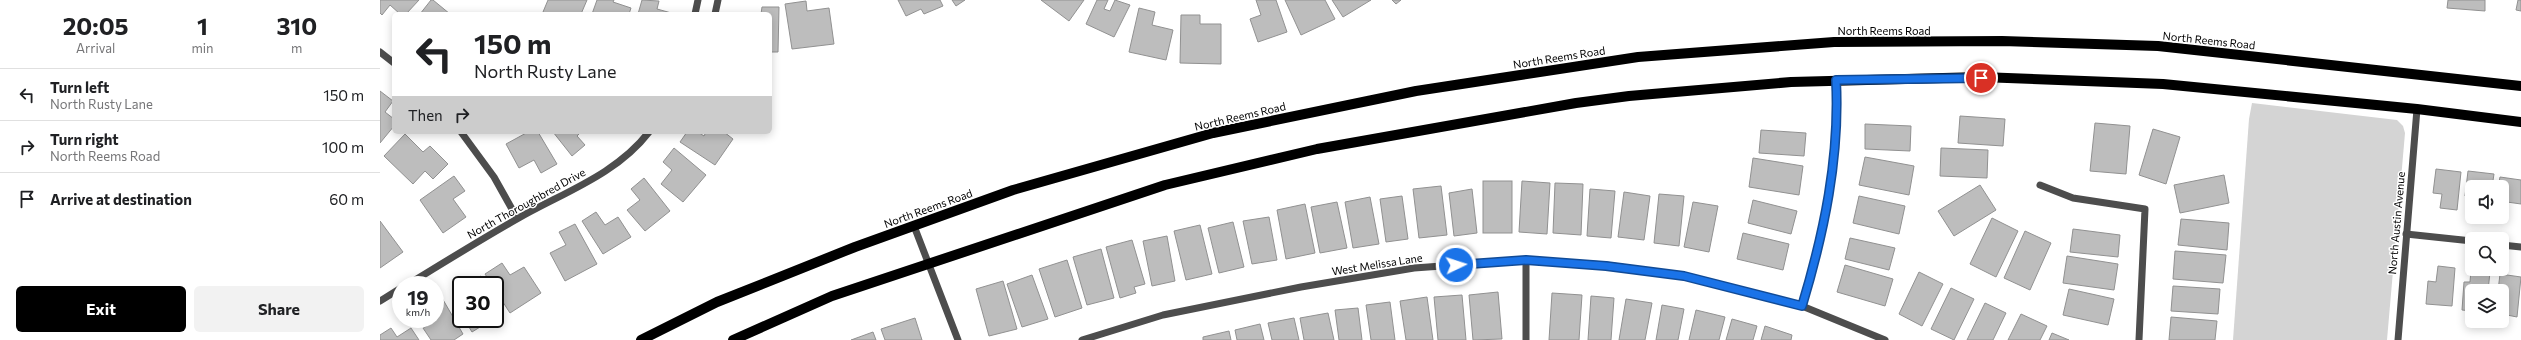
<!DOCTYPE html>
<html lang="en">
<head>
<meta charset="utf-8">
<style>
	:root { --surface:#fff; --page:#f2f2f2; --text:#202124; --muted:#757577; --line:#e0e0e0; --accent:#000 }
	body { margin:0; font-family:Commissioner,sans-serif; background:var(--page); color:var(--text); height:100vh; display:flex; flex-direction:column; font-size:15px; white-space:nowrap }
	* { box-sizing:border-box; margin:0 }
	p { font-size:13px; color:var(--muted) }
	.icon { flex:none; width:22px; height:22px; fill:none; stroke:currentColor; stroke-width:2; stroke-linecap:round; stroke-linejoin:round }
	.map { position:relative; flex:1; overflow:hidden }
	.panel { display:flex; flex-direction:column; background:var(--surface); width:380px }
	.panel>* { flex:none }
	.guide { position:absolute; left:12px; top:12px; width:380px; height:122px; border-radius:6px; box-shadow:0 2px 10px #0003; background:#fff; color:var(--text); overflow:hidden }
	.tools { position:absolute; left:2085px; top:180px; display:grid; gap:8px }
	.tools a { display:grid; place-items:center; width:44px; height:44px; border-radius:6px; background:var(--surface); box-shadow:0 2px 10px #0003; font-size:20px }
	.speed { position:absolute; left:12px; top:276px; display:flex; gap:8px; font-size:20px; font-weight:700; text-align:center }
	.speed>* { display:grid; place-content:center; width:52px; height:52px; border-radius:50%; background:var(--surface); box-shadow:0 2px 10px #0003; line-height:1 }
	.speed small { font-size:10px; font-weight:400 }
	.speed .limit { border:2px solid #111; border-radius:6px; background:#fff; color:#111 }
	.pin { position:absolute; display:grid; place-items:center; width:34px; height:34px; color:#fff; margin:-17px; border:2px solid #fff; border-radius:50%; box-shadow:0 1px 4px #0007 }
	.me { position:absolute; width:44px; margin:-22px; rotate:86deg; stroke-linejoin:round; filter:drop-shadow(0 0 3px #0008) }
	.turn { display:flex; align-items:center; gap:14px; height:84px; padding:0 16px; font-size:18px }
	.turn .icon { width:52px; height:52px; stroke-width:2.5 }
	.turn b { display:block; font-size:28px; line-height:34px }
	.then { display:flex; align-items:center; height:38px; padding:0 16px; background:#0003; gap:8px; font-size:15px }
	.eta { display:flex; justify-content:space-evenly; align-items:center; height:68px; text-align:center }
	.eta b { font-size:24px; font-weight:700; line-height:28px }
	.action { display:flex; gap:8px; margin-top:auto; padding:8px 16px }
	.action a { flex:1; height:46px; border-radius:6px; background:var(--accent); color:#fff; font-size:16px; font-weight:700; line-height:46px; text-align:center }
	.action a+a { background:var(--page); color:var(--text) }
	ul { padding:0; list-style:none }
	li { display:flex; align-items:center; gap:12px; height:52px; padding:0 16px; border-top:1px solid var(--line) }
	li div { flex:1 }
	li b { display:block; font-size:15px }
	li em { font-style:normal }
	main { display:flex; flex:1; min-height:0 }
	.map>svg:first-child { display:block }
</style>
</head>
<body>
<main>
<section class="panel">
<div class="eta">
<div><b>20:05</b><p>Arrival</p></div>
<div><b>1</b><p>min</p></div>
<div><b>310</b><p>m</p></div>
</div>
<ul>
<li><svg class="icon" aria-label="left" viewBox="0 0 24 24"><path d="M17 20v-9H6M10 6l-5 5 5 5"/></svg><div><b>Turn left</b><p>North Rusty Lane</p></div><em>150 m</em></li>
<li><svg class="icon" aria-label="right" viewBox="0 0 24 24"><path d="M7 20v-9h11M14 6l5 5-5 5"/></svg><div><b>Turn right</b><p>North Reems Road</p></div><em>100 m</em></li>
<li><svg class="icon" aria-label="arrive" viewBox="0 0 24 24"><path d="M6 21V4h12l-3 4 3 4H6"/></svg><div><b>Arrive at destination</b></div><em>60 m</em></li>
</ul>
<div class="action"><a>Exit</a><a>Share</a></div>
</section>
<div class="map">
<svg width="2141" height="340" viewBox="0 0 2141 340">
	<rect width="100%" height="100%" fill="#fff"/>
	<path fill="#d4d4d4" d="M1872 103 2017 120 2023 126 2025 133 2007 340H1853L1869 119Z"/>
	<g fill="#bdbdbd" stroke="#919191">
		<path d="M0 0H39L26 14H20L10 5 2 15 0 13Z"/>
		<path d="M51 0H53L70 14H40Z"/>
		<path d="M168 0H207L201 14H167L163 12Z"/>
		<path d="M217 0H234L233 2 251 8 249 14H212Z"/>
		<path d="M262 0 279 1 277 9 295 14H258Z"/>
		<path d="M518 0H560L563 6 544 14 541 9 526 16Z"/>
		<path d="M572 0H585L576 6Z"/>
		<path d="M661 0H704L689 21Z"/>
		<path d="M717 0H728L724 9 730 11 735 0 750 5 734 37 706 24Z"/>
		<path d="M876 0H896L907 32 878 42 870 19 881 15Z"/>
		<path d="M905 0H945L955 19 921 35Z"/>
		<path d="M952 0H991L963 17Z"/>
		<path d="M1012 0H1021L1016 4Z"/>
		<path d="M2068 0H2105V11L2067 8Z"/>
		<path d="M2138 0H2141V11L2136 10Z"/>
		<path d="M426 1 427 11 449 8 454 44 412 49 405 4Z"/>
		<path d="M382 7H399L398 52H390V14H381Z"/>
		<path d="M759 8 775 12 772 25 793 30 786 60 749 52Z"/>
		<path d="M801 15H820V24H841V64L800 63Z"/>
		<path d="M0 91 13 101 5 112 14 119V126L0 143Z"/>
		<path d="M1580 116 1625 119 1623 146 1578 143Z"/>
		<path d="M1715 123 1750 126 1746 174 1710 171Z"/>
		<path d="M1485 124 1531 126 1530 151 1485 149Z"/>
		<path d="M1773 129 1800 137 1786 184 1759 175Z"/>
		<path d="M1381 130 1426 133 1424 156 1379 153Z"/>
		<path d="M148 132H158L177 164 161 173 154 160 139 168 126 144Z"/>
		<path d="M173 132H201L197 136 205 145 192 156Z"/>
		<path d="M307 132H318L324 136 326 132H344L353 139 335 165 300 142Z"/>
		<path d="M25 134 43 152 50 146 68 164 53 179 45 171 33 184 4 156Z"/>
		<path d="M294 148 326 175 303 202 281 184 292 170 283 162Z"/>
		<path d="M1561 148 1608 150 1607 178 1560 176Z"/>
		<path d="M1485 157 1534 166 1529 195 1479 185Z"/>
		<path d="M1373 158 1423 166 1419 195 1369 187Z"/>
		<path d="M2056 169 2081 172 2077 210 2060 208 2062 194 2053 193Z"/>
		<path d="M2088 171 2114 174 2112 187H2092V197L2085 196Z"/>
		<path d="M1844 175 1849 203 1800 213 1794 185Z"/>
		<path d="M74 176 85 191 73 199 86 217 63 233 40 200Z"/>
		<path d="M2120 177 2141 180V204L2127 202 2126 213H2122V187H2118Z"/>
		<path d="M264 178 290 211 265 231 247 210 260 200 251 189Z"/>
		<rect x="1103" y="181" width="29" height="52"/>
		<path d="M1142 181 1170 183 1167 234 1139 232Z"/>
		<path d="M1175 183 1203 184 1201 235 1173 233Z"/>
		<path d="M1600 185 1616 210 1574 236 1558 211Z"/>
		<path d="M1061 186 1067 235 1039 238 1033 189Z"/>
		<path d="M1092 189 1097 233 1074 236 1069 193Z"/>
		<path d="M1210 189 1235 191 1231 238 1207 236Z"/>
		<path d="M1244 192 1270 196 1264 240 1238 237Z"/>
		<path d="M1279 194 1304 196 1299 246 1274 243Z"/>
		<path d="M1022 196 1028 239 1006 242 1000 199Z"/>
		<path d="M1479 196 1525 206 1519 234 1473 223Z"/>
		<path d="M990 197 999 244 973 248 965 202Z"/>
		<path d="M1373 200 1417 211 1411 234 1368 223Z"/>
		<path d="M957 202 967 248 940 253 931 207Z"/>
		<path d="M1313 202 1338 206 1329 252 1304 247Z"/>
		<path d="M925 204 935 253 906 259 897 210Z"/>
		<path d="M216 212 225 225 238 217 251 237 223 254 202 221Z"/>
		<path d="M889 217 897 260 872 264 863 221Z"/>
		<path d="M1612 218 1638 231 1616 277 1590 264Z"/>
		<path d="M1801 219 1849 223 1847 250 1798 245Z"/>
		<path d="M0 221 23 252 0 268Z"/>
		<path d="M853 222 864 267 839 273 828 228Z"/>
		<path d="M195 224 217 264 185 281 170 253 186 245 179 232Z"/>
		<path d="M820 225 832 274 806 280 794 231Z"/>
		<path d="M1693 229 1740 235 1738 257 1690 252Z"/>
		<path d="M1645 231 1671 243 1650 290 1624 278Z"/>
		<path d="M1363 233 1409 244 1403 270 1357 259Z"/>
		<path d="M787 236 795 281 772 286 763 241Z"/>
		<path d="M1470 238 1515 248 1509 270 1465 259Z"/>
		<path d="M752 240 765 284 754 287 756 293 740 298 726 247Z"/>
		<path d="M721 249 734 298 707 305 693 257Z"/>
		<path d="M1795 251 1846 255 1843 283 1793 279Z"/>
		<path d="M1687 256 1738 264 1734 290 1683 283Z"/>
		<path d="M687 260 702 308 675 317 659 269Z"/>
		<path d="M122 263 130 275 144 267 161 293 130 313 115 290V285H112L105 274Z"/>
		<path d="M1465 265 1513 279 1505 306 1457 292Z"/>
		<path d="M2058 266 2075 268 2072 306 2046 304 2048 281 2056 282Z"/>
		<path d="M2091 270 2110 272 2108 291H2092V311L2082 310 2084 282H2090Z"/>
		<path d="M1539 272 1563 284 1542 326 1519 314Z"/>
		<path d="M2120 274 2141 277 2137 317 2122 314V291H2118Z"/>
		<path d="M652 275 668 319 642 327 627 284Z"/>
		<path d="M101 276 106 285H86Z"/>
		<path d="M623 281 637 329 609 336 596 289Z"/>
		<path d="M1793 286 1840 289 1838 314 1791 311Z"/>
		<path d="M1571 288 1594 299 1574 340 1551 329Z"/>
		<path d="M1689 289 1734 299 1728 325 1683 315Z"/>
		<path d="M1118 292 1122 339 1093 340 1089 295Z"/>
		<path d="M1172 293 1202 295 1199 340H1169Z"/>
		<path d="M1082 295 1086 340H1058L1054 297Z"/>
		<path d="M1211 296 1234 298 1231 340H1208Z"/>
		<path d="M1047 297 1053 340H1026L1020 301Z"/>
		<path d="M62 298 83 334 74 340H51L43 328 54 322 55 302Z"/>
		<path d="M115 299 123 313 115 318Z"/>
		<path d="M1246 299 1272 303 1265 340H1239Z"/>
		<path d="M1010 302 1015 340H991L986 305Z"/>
		<path d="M1605 303 1626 313 1613 340H1587Z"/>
		<path d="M81 304V314L77 307Z"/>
		<path d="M1282 305 1304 309 1298 340H1276Z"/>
		<path d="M978 308 982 340H959L955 310Z"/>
		<path d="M1316 310 1345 317 1339 340H1309Z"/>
		<path d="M948 313 954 340H924L920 318Z"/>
		<path d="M1641 314 1667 326 1660 340H1628Z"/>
		<path d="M1791 317 1837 321 1835 340H1789Z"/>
		<path d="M535 318 542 340H505L501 329Z"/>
		<path d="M914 318 919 340H892L888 323Z"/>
		<path d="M84 319H113L92 332Z"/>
		<path d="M1352 319 1377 326 1373 340H1346Z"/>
		<path d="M880 324 884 340H857L855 330Z"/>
		<path d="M1385 326 1412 335 1411 340H1381Z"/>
		<path d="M11 328 17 337 31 328 39 340H0V335Z"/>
		<path d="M849 331 851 340H823V337Z"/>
		<path d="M493 332 496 340H471Z"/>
		<path d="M1672 333 1689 340H1669Z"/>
	</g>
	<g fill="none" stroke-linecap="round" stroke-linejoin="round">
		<g stroke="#4d4d4d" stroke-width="7">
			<path d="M315 14 318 0"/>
			<path d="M335 14 338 0"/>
			<path d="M0 52 14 63"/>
			<path d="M81 132 114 177 137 218"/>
			<path d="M1660 185 1693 198 1765 209 1759 340"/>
			<path d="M534 226 578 340"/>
			<path d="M2026 234 2092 241"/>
			<path d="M2122 245 2141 247"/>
			<path d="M27 285C63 263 100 240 137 219 182 193 236 175 269 132"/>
			<path d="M0 301 21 288"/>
			<path d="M1422 306C1444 233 1460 157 1456 80"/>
			<path d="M702 340 783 315 921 287 1034 268 1146 260 1226 265 1304 276 1422 306 1505 340"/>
			<path d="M1146 340V260"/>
			<path d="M2018 340 2037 109"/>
		</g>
		<g stroke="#000" stroke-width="10">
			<path d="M261 340 337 302 475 247 633 190 833 133 1036 91 1258 57 1454 42 1622 41 1778 46 2141 86"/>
			<path d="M353 340 452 296 785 185 937 149 1196 103 1249 96 1411 82 1601 77 1783 84 2037 109 2141 122"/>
		</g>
	</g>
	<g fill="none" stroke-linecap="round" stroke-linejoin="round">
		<defs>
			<path id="route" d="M1076 265 1146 260 1226 266 1304 276 1422 306C1444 233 1460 157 1456 80L1601 78"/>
		</defs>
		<use href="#route" stroke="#114b97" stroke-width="10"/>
		<use href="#route" stroke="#1a73e8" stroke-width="7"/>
	</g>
	<g text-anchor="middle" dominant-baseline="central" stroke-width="3" stroke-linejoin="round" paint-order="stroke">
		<g font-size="11" fill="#000" stroke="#fff">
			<text x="1504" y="30">North Reems Road</text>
			<text transform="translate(1829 40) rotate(6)">North Reems Road</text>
			<text transform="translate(1179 57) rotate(-9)">North Reems Road</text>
			<text transform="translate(860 116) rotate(-13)">North Reems Road</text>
			<text transform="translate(146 203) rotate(-29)">North Thoroughbred Drive</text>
			<text transform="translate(548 208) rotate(-20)">North Reems Road</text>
			<text transform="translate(2016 223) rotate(-85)">North Austin Avenue</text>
			<text transform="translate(997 264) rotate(-9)">West Melissa Lane</text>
		</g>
	</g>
</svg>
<div class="tools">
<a><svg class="icon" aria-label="sound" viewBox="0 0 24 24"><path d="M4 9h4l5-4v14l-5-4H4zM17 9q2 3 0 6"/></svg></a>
<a><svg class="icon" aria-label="search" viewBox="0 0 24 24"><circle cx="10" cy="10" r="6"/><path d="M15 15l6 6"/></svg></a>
<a><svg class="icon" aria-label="layers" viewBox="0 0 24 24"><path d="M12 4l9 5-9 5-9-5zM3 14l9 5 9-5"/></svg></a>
</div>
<div class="speed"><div>19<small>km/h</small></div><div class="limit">30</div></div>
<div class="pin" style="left:1601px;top:78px;background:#d93025"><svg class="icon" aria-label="arrive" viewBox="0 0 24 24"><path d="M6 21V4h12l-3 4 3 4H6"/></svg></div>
<svg class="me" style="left:1076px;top:265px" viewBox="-20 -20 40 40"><circle r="17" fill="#1a73e8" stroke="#fff" stroke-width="3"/><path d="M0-11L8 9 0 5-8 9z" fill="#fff"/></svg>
<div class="guide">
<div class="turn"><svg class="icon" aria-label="left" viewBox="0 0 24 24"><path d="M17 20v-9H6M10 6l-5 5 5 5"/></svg><div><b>150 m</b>North Rusty Lane</div></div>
<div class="then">Then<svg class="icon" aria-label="right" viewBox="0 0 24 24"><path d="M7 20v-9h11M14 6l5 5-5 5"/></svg></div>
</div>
</div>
</main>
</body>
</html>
